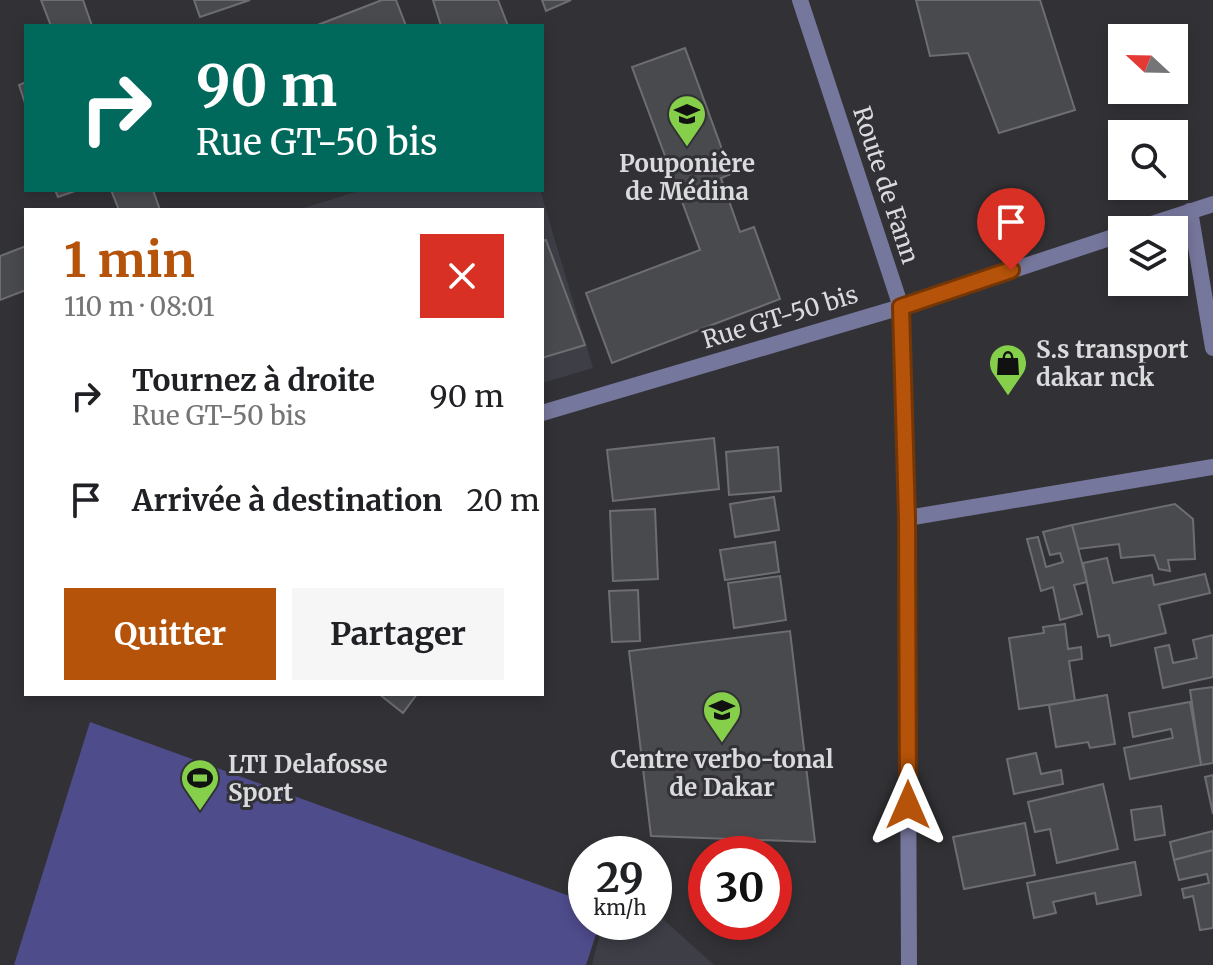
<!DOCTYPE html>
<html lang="fr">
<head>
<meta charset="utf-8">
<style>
	:root { --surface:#fff; --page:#f6f6f6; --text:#202124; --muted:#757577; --accent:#b45309 }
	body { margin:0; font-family:Merriweather,serif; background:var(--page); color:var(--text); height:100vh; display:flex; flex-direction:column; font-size:30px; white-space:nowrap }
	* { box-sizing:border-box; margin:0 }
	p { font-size:26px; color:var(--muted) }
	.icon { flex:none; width:44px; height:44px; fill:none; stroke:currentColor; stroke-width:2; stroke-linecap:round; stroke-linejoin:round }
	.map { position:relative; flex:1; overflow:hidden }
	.panel { position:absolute; left:24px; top:208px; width:520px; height:488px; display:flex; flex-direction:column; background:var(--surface); border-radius:0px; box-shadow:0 4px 12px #0003 }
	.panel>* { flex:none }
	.top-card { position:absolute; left:24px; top:24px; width:520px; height:168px; border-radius:0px; box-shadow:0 4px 12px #0003; background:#00695c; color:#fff; overflow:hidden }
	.needle { width:52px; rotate:292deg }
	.fabs { position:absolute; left:1108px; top:24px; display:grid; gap:16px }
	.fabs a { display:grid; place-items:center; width:80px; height:80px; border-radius:0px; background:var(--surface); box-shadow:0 4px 12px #0003; font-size:40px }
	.speed { position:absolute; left:568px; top:836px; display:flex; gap:16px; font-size:40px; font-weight:700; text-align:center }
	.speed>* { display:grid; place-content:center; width:104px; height:104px; border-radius:50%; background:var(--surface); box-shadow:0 4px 12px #0003; line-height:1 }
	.speed small { font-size:20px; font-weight:400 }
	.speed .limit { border:12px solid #d22; background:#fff; color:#111 }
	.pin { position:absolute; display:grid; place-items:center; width:68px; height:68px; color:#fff; margin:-82px -34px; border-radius:50% 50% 50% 0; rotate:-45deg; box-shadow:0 0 8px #0007 }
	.pin .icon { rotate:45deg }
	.me { position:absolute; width:88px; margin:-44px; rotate:0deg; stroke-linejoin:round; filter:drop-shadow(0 0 6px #0008) }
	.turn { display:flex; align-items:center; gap:28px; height:168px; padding:0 40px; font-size:36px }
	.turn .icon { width:104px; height:104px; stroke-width:2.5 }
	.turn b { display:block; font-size:56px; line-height:68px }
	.round { display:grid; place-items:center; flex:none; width:84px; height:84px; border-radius:0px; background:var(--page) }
	.overview { display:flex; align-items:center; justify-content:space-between; height:136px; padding:0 40px }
	h1 { font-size:48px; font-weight:700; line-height:60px; color:var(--accent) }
	.button { display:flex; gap:16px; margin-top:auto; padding:16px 40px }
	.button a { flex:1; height:92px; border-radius:0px; background:var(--accent); color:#fff; font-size:32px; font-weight:700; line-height:92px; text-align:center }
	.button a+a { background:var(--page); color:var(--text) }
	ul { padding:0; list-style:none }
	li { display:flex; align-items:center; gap:24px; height:104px; padding:0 40px }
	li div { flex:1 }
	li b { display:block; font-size:30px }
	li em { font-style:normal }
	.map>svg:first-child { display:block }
</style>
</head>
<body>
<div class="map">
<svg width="1213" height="965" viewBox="0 0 1213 965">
	<rect width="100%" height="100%" fill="#323236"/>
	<g fill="#3d3e46">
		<path d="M362 190H540L593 368 542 383V210H297Z"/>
		<path d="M654 911 714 965H592L603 922H654Z"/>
	</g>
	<path fill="#4f4c8c" d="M90 722 586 902V922H600L586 965H14Z"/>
	<g fill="#494a4e" stroke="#6d6e72" stroke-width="2">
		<path d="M41 0H83L92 26H51Z"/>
		<path d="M194 0H250L200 17Z"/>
		<path d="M382 0H396L406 26H315Z"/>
		<path d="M433 0H498L508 26H441Z"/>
		<path d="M542 0H571L546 11Z"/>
		<path d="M916 0H1040L1075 110 999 133 968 53 930 56Z"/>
		<path d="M685 48 731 174 721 178 740 232 754 227 780 299 612 363 586 293 700 250 632 67Z"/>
		<path d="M26 82V106L19 85Z"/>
		<path d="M55 190H78L58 197Z"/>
		<path d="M111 190H153L160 210H119Z"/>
		<path d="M546 240 585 345 542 358V241Z"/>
		<path d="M26 246V290L0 300V256Z"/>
		<path d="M714 438 719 489 613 501 607 450Z"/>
		<path d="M778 447 781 491 729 495 726 452Z"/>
		<path d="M774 497 779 530 735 537 730 504Z"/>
		<path d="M1175 504 1193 519 1195 559 1168 560 1170 571 1159 569 1154 555 1121 558 1119 544 1078 549 1072 525Z"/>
		<path d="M655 509 658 579 613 581 610 511Z"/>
		<path d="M1072 525 1087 582 1074 585 1082 614 1060 620 1053 587 1041 591 1027 539 1038 537 1046 567 1063 562 1060 553 1050 555 1043 532Z"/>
		<path d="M775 542 779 572 725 580 720 550Z"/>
		<path d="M1107 558 1113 583 1152 575 1154 585 1205 574 1210 593 1159 605 1166 633 1111 646 1109 635 1098 637 1083 563Z"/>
		<path d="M780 576 786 620 734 628 728 583Z"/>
		<path d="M638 590 640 641 612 642 609 591Z"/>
		<path d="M1065 624 1068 649 1081 647 1082 659 1069 661 1075 701 1019 709 1009 638 1044 633 1043 627Z"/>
		<path d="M790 631 815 842 651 836 629 651Z"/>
		<path d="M1213 635V677L1163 688 1155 648 1169 645 1173 663 1197 658 1193 640Z"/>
		<path d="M1213 687V763L1201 765 1190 690Z"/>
		<path d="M379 694H417L403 713Z"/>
		<path d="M1107 695 1115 744 1090 748 1088 742 1056 747 1049 705Z"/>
		<path d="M1190 702 1201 765 1130 779 1124 748 1173 738 1171 729 1133 737 1129 713Z"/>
		<path d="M1036 753 1041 774 1061 770 1063 784 1014 794 1007 759Z"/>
		<path d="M1213 775V814L1205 777Z"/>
		<path d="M1103 784 1118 849 1057 863 1050 829 1035 832 1028 802Z"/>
		<path d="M1161 806 1165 835 1135 840 1131 810Z"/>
		<path d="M1025 823 1035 875 964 889 953 837Z"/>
		<path d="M1213 831V850L1174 860 1170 842Z"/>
		<path d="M1213 850V928L1200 930 1193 896 1184 898 1182 889 1209 883 1207 874 1179 880 1174 860Z"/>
		<path d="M1135 862 1141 895 1097 904 1095 893 1053 902 1056 913 1034 918 1027 883Z"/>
	</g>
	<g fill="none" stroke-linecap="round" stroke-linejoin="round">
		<path stroke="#76779c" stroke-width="16" d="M542 413 901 307"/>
		<g stroke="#76779c" stroke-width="16">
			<path d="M800 0 901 307 907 518 909 965"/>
			<path d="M1190 211 1213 348"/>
			<path d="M1133 230 1213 204"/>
			<path d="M901 307 1122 234"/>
			<path d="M907 518 1213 467"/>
		</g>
	</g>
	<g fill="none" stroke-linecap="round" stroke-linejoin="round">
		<defs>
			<path id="route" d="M908 805 907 518 901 307 1011 270"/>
		</defs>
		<use href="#route" stroke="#753606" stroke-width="20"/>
		<use href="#route" stroke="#b45309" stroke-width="14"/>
	</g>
	<defs>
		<symbol id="school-pin" viewBox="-11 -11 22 30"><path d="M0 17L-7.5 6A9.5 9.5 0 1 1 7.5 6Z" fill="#86cf4b" stroke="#323236"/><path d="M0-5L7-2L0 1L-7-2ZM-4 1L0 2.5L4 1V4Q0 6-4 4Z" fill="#111"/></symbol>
		<symbol id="shop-pin" viewBox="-11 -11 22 30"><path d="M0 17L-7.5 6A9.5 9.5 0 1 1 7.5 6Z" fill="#86cf4b" stroke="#323236"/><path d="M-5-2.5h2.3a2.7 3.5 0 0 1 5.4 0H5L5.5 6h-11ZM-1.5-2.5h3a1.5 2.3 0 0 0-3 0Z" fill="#111"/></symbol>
		<symbol id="stadium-pin" viewBox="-11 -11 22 30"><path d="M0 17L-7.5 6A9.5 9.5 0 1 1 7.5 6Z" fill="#86cf4b" stroke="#323236"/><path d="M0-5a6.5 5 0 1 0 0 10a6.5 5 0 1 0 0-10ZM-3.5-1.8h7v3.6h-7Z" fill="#111"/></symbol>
	</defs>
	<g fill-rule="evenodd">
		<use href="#school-pin" x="665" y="92" width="44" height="60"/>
		<use href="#shop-pin" x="986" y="341" width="44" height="60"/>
		<use href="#school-pin" x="700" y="688" width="44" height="60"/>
		<use href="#stadium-pin" x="178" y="756" width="44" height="60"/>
	</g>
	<g text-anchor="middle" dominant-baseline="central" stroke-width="6" stroke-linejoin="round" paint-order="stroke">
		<g font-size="24" font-weight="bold" fill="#dadbdd" stroke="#323236">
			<text x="687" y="163">Pouponière<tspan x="687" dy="28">de Médina</tspan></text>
			<text x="1036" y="349" text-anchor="start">S.s transport<tspan x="1036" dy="28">dakar nck</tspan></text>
			<text x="722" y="759">Centre verbo-tonal<tspan x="722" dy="28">de Dakar</tspan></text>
			<text x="228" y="764" text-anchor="start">LTI Delafosse<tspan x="228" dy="28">Sport</tspan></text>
		</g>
		<g font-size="24" fill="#dadbdd" stroke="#323236">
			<text transform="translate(886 185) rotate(72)">Route de Fann</text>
			<text transform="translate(780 317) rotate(-17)">Rue GT-50 bis</text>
		</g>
	</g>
</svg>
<div class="fabs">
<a><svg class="needle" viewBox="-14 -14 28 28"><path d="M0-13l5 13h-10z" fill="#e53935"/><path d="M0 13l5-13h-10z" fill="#757577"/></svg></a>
<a><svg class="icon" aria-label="search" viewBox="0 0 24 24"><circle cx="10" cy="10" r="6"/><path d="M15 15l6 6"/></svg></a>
<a><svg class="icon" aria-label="layers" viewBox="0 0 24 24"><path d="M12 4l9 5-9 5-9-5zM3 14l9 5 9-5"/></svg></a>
</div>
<div class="speed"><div>29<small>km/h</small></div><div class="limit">30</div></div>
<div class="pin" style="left:1011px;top:270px;background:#d93025"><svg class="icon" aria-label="arrive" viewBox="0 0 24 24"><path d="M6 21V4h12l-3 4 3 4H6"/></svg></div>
<svg class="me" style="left:908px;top:805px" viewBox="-20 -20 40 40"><path d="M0-17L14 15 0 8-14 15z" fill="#b45309" stroke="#fff" stroke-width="4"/></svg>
<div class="top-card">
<div class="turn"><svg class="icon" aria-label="right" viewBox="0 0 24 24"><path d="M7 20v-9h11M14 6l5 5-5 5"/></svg><div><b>90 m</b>Rue GT-50 bis</div></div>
</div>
<section class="panel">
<div class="overview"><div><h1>1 min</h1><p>110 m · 08:01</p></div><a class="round" style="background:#d93025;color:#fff"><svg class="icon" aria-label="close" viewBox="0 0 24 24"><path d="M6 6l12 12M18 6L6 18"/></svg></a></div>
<ul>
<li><svg class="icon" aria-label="right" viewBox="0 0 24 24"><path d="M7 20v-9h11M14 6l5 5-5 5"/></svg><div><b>Tournez à droite</b><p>Rue GT-50 bis</p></div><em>90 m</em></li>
<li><svg class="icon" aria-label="arrive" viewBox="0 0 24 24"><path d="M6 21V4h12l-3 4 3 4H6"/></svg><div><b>Arrivée à destination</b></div><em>20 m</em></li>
</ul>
<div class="button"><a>Quitter</a><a>Partager</a></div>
</section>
</div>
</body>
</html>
